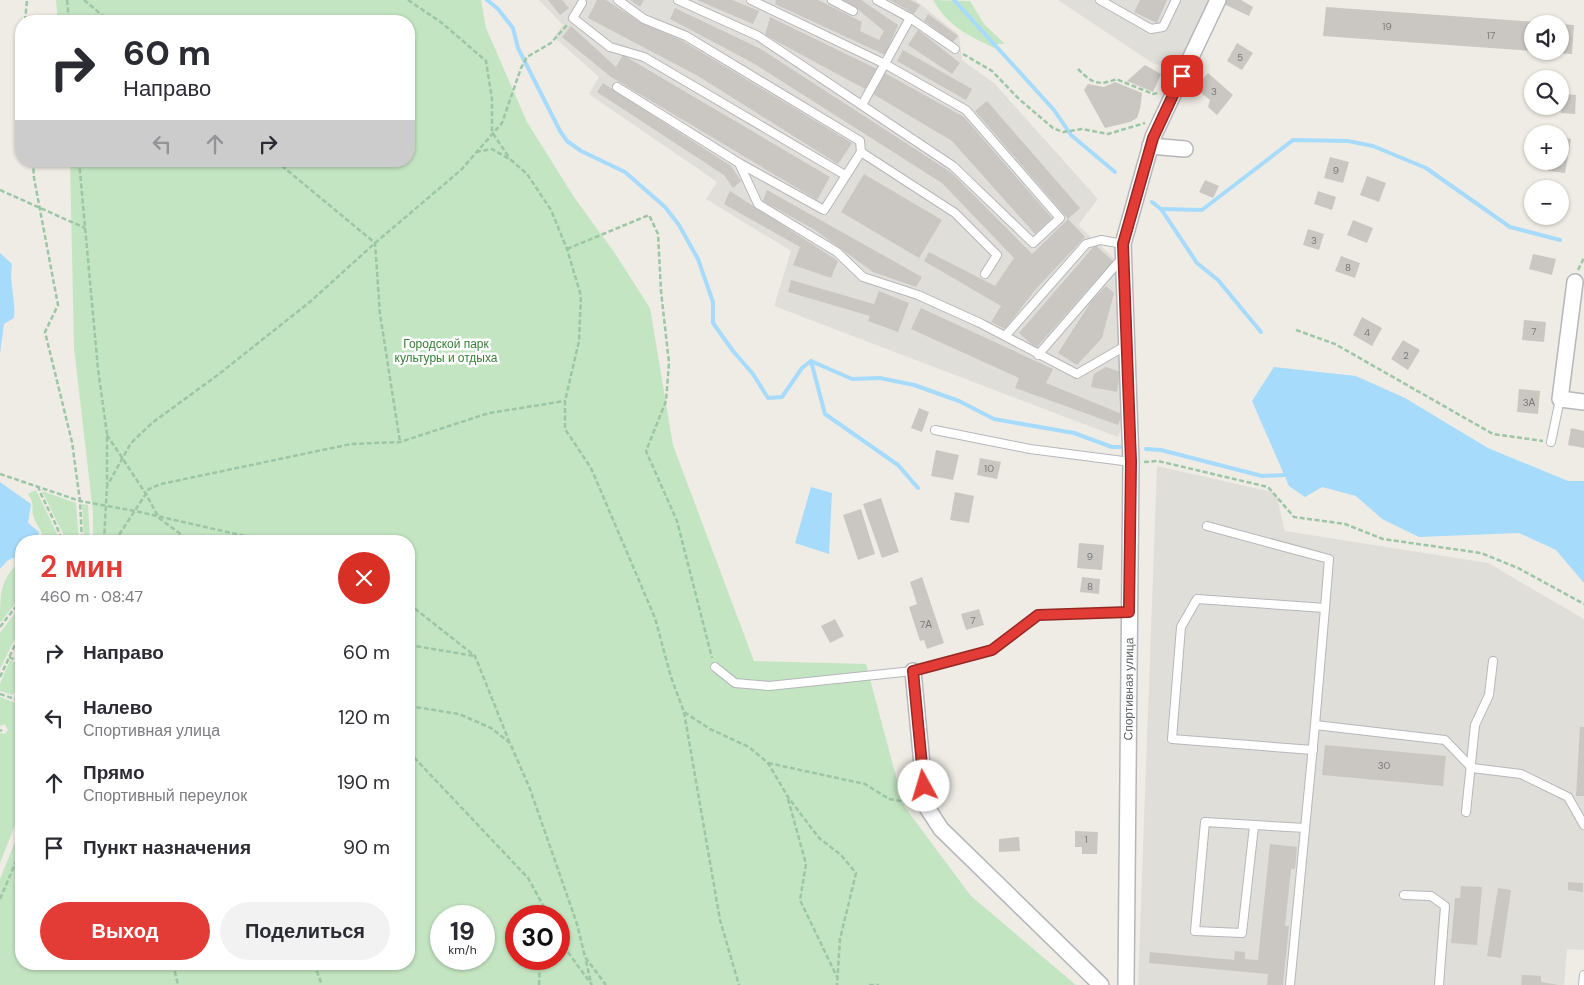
<!DOCTYPE html>
<html lang="ru">
<head>
<meta charset="utf-8">
<style>
	:root { --surface:#fff; --page:#f2f2f3; --text:#2b2b33; --muted:#7c7c81; --accent:#e33c36 }
	body { margin:0; font-family:"DM Sans",sans-serif; background:var(--page); color:var(--text); height:100vh; display:flex; flex-direction:column; font-size:19px; white-space:nowrap }
	* { box-sizing:border-box; margin:0 }
	p { font-size:16px; color:var(--muted) }
	.icon { flex:none; width:28px; height:28px; fill:none; stroke:currentColor; stroke-width:2; stroke-linecap:round; stroke-linejoin:round }
	.map { position:relative; flex:1; overflow:hidden }
	.sheet { position:absolute; left:15px; top:535px; width:400px; height:435px; display:flex; flex-direction:column; background:var(--surface); border-radius:20px; box-shadow:0 1px 4px #0004 }
	.sheet>* { flex:none }
	.hud { position:absolute; left:15px; top:15px; width:400px; height:152px; border-radius:20px; box-shadow:0 1px 4px #0004; background:#fff; color:var(--text); overflow:hidden }
	.fabs { position:absolute; left:1524px; top:15px; display:grid; gap:10px }
	.fabs a { display:grid; place-items:center; width:45px; height:45px; border-radius:50%; background:var(--surface); box-shadow:0 1px 4px #0004; font-size:25px }
	.speed { position:absolute; left:430px; top:905px; display:flex; gap:10px; font-size:25px; font-weight:700; text-align:center }
	.speed>* { display:grid; place-content:center; width:65px; height:65px; border-radius:50%; background:var(--surface); box-shadow:0 1px 4px #0004; line-height:1 }
	.speed small { font-size:12px; font-weight:400 }
	.speed .limit { border:8px solid #d22; background:#fff; color:#111 }
	.pin { position:absolute; display:grid; place-items:center; width:42px; height:42px; color:#fff; margin:-21px; border-radius:10px; box-shadow:0 2px 8px #0006 }
	.me { position:absolute; width:55px; margin:-28px; rotate:354deg; stroke-linejoin:round; filter:drop-shadow(0 0 4px #0008) }
	.turn { display:flex; align-items:center; gap:18px; height:105px; padding:0 25px; font-size:22px }
	.turn .icon { width:65px; height:65px; stroke-width:2.5 }
	.turn b { display:block; font-size:35px; line-height:42px }
	.lanes { display:flex; align-items:center; height:48px; padding:0 25px; background:#0003; justify-content:center; gap:25px; direction:ltr }
	.lanes .off { opacity:.35 }
	.round { display:grid; place-items:center; flex:none; width:52px; height:52px; border-radius:26px; background:var(--page) }
	.overview { display:flex; align-items:center; justify-content:space-between; height:85px; padding:0 25px }
	h1 { font-size:30px; font-weight:600; line-height:38px; color:var(--accent) }
	.action { display:flex; gap:10px; margin-top:auto; padding:10px 25px }
	.action a { flex:1; height:58px; border-radius:30px; background:var(--accent); color:#fff; font-size:20px; font-weight:600; line-height:58px; text-align:center }
	.action a+a { background:var(--page); color:var(--text) }
	ul { padding:0; list-style:none }
	li { display:flex; align-items:center; gap:15px; height:65px; padding:0 25px }
	li div { flex:1 }
	li b { display:block; font-size:19px }
	li em { font-style:normal }
	.map>svg:first-child { display:block }
</style>
</head>
<body>
<div class="map">
<svg width="1584" height="985" viewBox="0 0 1584 985">
	<rect width="100%" height="100%" fill="#efece5"/>
	<g fill="#e0ded9">
		<path d="M539 0H915L959 35 962 60 994 83 1098 199 1078 225 1115 259 1126 415 1118 437 774 306 791 251 706 199 717 182 589 94 599 77 554 37 563 25Z"/>
		<path d="M1058 0H1211L1175 68 1154 64Z"/>
		<path d="M1157 466 1276 493 1285 531 1488 563 1584 619V950L1567 949 1564 985H1138Z"/>
	</g>
	<g fill="#c4e5c2" fill-rule="evenodd">
		<path d="M56 0H481L486 28 527 122 574 197 614 252 650 308 673 445 754 661 866 664 904 806 971 896 1076 985H0V879L21 827V964H409V541H93V512L74 348 70 161H409V21H58ZM441 916H484V959H441ZM516 916H559V959H516Z"/>
		<path d="M933 0 970 1 984 24 1005 44H997L994 48C966 34 949 27 933 0Z"/>
		<path d="M36 490 58 536V541H42C44 531 37 527 34 518 30 508 36 506 28 494Z"/>
		<path d="M42 491 76 503 79 541H64V536Z"/>
		<path d="M82 504 88 505 90 541H84Z"/>
		<path d="M21 560V596L0 623C0 592 0 580 21 560Z"/>
		<path d="M21 605V626L0 669V633Z"/>
		<path d="M10 660 21 666V810L0 863V733L5 734 8 730 5 724 0 726V697L16 703 21 696 18 692H15L12 695 0 691V684Z"/>
	</g>
	<g fill="#a7dbfc">
		<path d="M0 253 12 264C9 284 16 300 14 318L4 324 0 354Z"/>
		<path d="M1274 367 1356 376 1405 398 1488 448 1568 481H1584V583L1556 550 1519 533 1419 537 1382 519 1356 496 1322 487 1305 497 1289 486 1252 401Z"/>
		<path d="M0 482 31 504 28 523 39 532 37 541H21V554L7 561 0 569Z"/>
		<path d="M811 487 832 493 829 554 795 543Z"/>
	</g>
	<g fill="none" stroke-linecap="round" stroke-linejoin="round">
		<g stroke="#a7dbfc" stroke-width="4">
			<path d="M487 0 498 9 513 28 518 48 560 131 567 141 581 151 625 172 665 207 679 225 698 259 713 302V323L733 351 753 374 768 398 782 397 802 368 811 361 852 379 880 378 914 385 959 401 994 419 1074 433 1112 447H1120"/>
			<path d="M954 0 1054 110 1071 135 1115 172"/>
			<path d="M1152 202 1161 209 1197 263 1218 280 1261 332"/>
			<path d="M1161 209 1202 210 1293 140 1348 141 1373 146 1426 168 1510 227 1560 240"/>
			<path d="M811 361 825 414 898 465 918 488"/>
			<path d="M1146 449 1161 450 1262 476 1284 475"/>
		</g>
	</g>
	<g fill="#cac7c2">
		<path d="M548 0H562L569 8 560 15Z"/>
		<path d="M597 0H606L642 23 681 40 852 143 838 164 698 76 588 18Z"/>
		<path d="M630 0H644L640 7Z"/>
		<path d="M697 0H732L759 11 753 24Z"/>
		<path d="M776 0H818L862 22 860 31 879 40 884 31 854 6 843 0H861L898 25 885 55 775 4Z"/>
		<path d="M890 0H910L920 5 914 14Z"/>
		<path d="M1140 0H1167L1157 23 1134 12Z"/>
		<path d="M1226 0H1241L1253 7 1249 16 1224 4Z"/>
		<path d="M1326 7 1537 22V24H1532V51L1323 36Z"/>
		<path d="M675 8 761 49 952 173 1032 254 1068 219 1085 237 1035 290 1005 329 991 322 1001 306 924 261 929 252 995 286 1014 258 942 183 753 63 670 19Z"/>
		<path d="M928 14 958 36 953 42 924 21Z"/>
		<path d="M770 17 877 69 865 89 765 35Z"/>
		<path d="M1560 24 1574 25 1572 54 1552 53 1560 51Z"/>
		<path d="M571 26 616 67 623 55 830 177 817 200 611 77 562 37Z"/>
		<path d="M918 30 960 63 952 74 908 45Z"/>
		<path d="M1237 43 1253 53 1242 70 1227 61Z"/>
		<path d="M903 50 972 89 966 100 897 61Z"/>
		<path d="M1145 65 1161 74 1153 92 1127 81Z"/>
		<path d="M885 73 964 117 1052 218 1035 234 952 141 873 94Z"/>
		<path d="M1208 73 1233 95 1217 115 1208 107 1210 100 1195 88Z"/>
		<path d="M1115 82 1142 93 1140 109 1137 118 1130 122 1105 128 1084 90 1088 84 1104 87Z"/>
		<path d="M603 83 731 166 741 181 733 188 724 175 597 92Z"/>
		<path d="M1563 94 1576 95 1575 114 1561 113Z"/>
		<path d="M987 101 1080 208 1068 219 975 111Z"/>
		<path d="M1560 137 1571 139 1565 173 1548 171 1549 161H1560Z"/>
		<path d="M1330 157 1349 162 1343 183 1324 178Z"/>
		<path d="M864 174 942 220 919 258 841 212Z"/>
		<path d="M1367 176 1386 183 1379 202 1360 195Z"/>
		<path d="M1205 180 1219 186 1213 198 1199 192Z"/>
		<path d="M767 190 922 277 916 287 873 272 815 230 763 201Z"/>
		<path d="M730 191 838 261 831 278 793 265 800 247 724 204Z"/>
		<path d="M1318 191 1336 197 1332 210 1314 204Z"/>
		<path d="M1353 220 1373 228 1367 243 1347 235Z"/>
		<path d="M1308 229 1324 234 1319 250 1303 245Z"/>
		<path d="M1095 245 1113 261 1036 348 1019 333Z"/>
		<path d="M1533 254 1556 259 1552 275 1529 269Z"/>
		<path d="M1341 256 1360 263 1355 278 1335 271Z"/>
		<path d="M791 280 874 304 879 291 909 303 898 332 868 321 870 316 788 292Z"/>
		<path d="M1106 286 1114 293 1102 338 1077 365 1058 353 1092 300Z"/>
		<path d="M921 308 1053 369 1046 383 1122 414 1118 425 1015 388 1019 378 911 329Z"/>
		<path d="M1362 317 1382 328 1372 346 1353 335Z"/>
		<path d="M1524 320 1546 322 1544 342 1522 340Z"/>
		<path d="M1403 340 1420 350 1408 370 1391 359Z"/>
		<path d="M1106 367 1120 372 1117 392 1091 387 1094 374Z"/>
		<path d="M1519 389 1540 391 1538 414 1517 412Z"/>
		<path d="M919 408 929 412 922 432 911 428Z"/>
		<path d="M1571 428 1584 431V448L1568 445Z"/>
		<path d="M936 450 959 455 953 480 931 476Z"/>
		<path d="M980 458 1001 462 997 479 977 475Z"/>
		<path d="M955 492 974 496 969 523 950 520Z"/>
		<path d="M881 498 899 552 882 558 863 504Z"/>
		<path d="M861 509 875 554 858 560 843 515Z"/>
		<path d="M1079 543 1104 545 1102 570 1077 568Z"/>
		<path d="M922 577 944 643 927 649 924 640 920 641 909 607 917 604 910 582Z"/>
		<path d="M1082 577 1100 579 1099 594 1080 592Z"/>
		<path d="M979 609 984 625 966 630 961 614Z"/>
		<path d="M835 619 844 636 830 643 821 626Z"/>
		<path d="M1580 727H1584V796H1576Z"/>
		<path d="M1325 745 1446 756 1443 786 1322 775Z"/>
		<path d="M1075 831 1098 832 1097 854H1082V847H1075Z"/>
		<path d="M1019 837 1020 851 999 852V839Z"/>
		<path d="M1270 844 1297 847 1295 869H1291L1285 926H1289L1283 985H1267L1268 974 1149 963 1150 952 1234 960 1235 951 1245 952V959L1258 960Z"/>
		<path d="M1568 882 1583 883V892L1568 890Z"/>
		<path d="M1461 886 1482 887 1477 945 1451 943 1455 898H1460Z"/>
		<path d="M1498 888 1511 890 1501 958 1487 956Z"/>
		<path d="M1522 975 1541 976V982L1559 985H1521Z"/>
	</g>
	<g fill="none" stroke-linecap="round" stroke-linejoin="round">
		<defs>
			<g id="lane">
				<path d="M618 0 644 19 686 36 860 141 861 152"/>
				<path d="M678 0 758 36 953 166 1033 243 1060 218 966 110 885 64 751 0"/>
				<path d="M832 0 853 11"/>
				<path d="M877 0 910 18 955 49"/>
				<path d="M1100 0 1151 29 1163 27 1176 0"/>
				<path d="M582 3 573 18 610 47 644 57 845 175"/>
				<path d="M617 87 739 163 758 204 837 252 863 277 918 295 980 323 1077 374 1127 345"/>
				<path d="M862 105 910 18"/>
				<path d="M739 163 824 210 861 152 955 213 997 255 985 274"/>
				<path d="M1006 335 1086 244 1101 240 1123 244"/>
				<path d="M1038 355 1122 258"/>
				<path d="M935 430 1030 449 1131 462"/>
				<path d="M1551 442 1560 399"/>
				<path d="M1207 526 1329 559 1325 608"/>
				<path d="M715 667 735 683 769 686 913 671 992 650 1038 615 1129 612"/>
				<path d="M1313 750 1172 739 1181 627 1197 599 1325 608 1315 725"/>
				<path d="M1466 812 1475 725 1489 695 1493 661"/>
				<path d="M1254 826 1242 933 1195 931 1205 822 1305 828"/>
				<path d="M1404 895 1431 896 1445 906 1439 985"/>
				<path d="M1290 985 1315 725 1445 740 1472 768 1521 774 1568 797 1584 825"/>
				<path d="M1583 985 1584 975"/>
			</g>
			<g id="street">
				<path d="M1150 146 1185 149"/>
				<path d="M1575 282 1560 399 1584 402"/>
				<path d="M913 671 926 806 941 829 1101 985"/>
				<path id="s1" d="M1126 985 1131 462 1123 244 1153 137 1218 0"/>
			</g>
		</defs>
		<use href="#lane" stroke="#b5b7bb" stroke-width="10"/>
		<use href="#street" stroke="#b5b7bb" stroke-width="18"/>
		<g stroke="#9cc6a6" stroke-width="2.5" stroke-dasharray="5 2.5" stroke-linecap="butt">
			<path d="M67 0 69 21"/>
			<path d="M84 0 109 21"/>
			<path d="M408 0 442 23 486 61 492 99V132L510 159"/>
			<path d="M25 21 27 0"/>
			<path d="M963 54 992 71 1019 99 1053 128 1063 132 1082 129 1108 134 1145 123"/>
			<path d="M1078 69C1091 82 1098 87 1116 79L1153 94 1158 93"/>
			<path d="M476 152 492 149 511 160 527 174 551 210 567 249 581 296 579 341 565 401V429L591 468 655 618 671 677 684 712 710 729 749 747 768 763 788 797 819 838 841 855 856 873 840 939 837 985"/>
			<path d="M33 161 34 178 58 305 45 332 72 442 80 501 82 541"/>
			<path d="M79 161 98 369 107 434V484"/>
			<path d="M276 161 375 243 380 314 400 442"/>
			<path d="M0 190 85 228"/>
			<path d="M567 249 649 215 658 234 661 291 669 363 666 401 646 451 677 521 712 658"/>
			<path d="M1578 270 1584 258"/>
			<path d="M1296 330 1335 344 1493 434 1543 441"/>
			<path d="M107 435 146 494 159 518 190 541"/>
			<path d="M1144 462 1158 461 1268 487 1294 517 1345 524 1383 539 1481 553 1518 568 1584 604"/>
			<path d="M0 474 80 501 135 511 267 541"/>
			<path d="M38 486C43 502 60 528 61 541"/>
			<path d="M104 541 107 486 131 443 152 423 219 374 311 301 375 243 461 170 502 123 521 68 527 57 551 43 567 25"/>
			<path d="M115 541 149 489 161 484 351 444 400 442 489 413 565 401"/>
			<path d="M409 604 475 656 509 741"/>
			<path d="M0 627 21 600"/>
			<path d="M409 645 474 656"/>
			<path d="M9 657 21 663"/>
			<path d="M0 677 21 632"/>
			<path d="M0 694 15 699"/>
			<path d="M409 706 459 714 491 728 510 743 530 789 577 924 585 957 606 985"/>
			<path d="M684 712 720 920 739 985"/>
			<path d="M0 730 2 731"/>
			<path d="M409 752 528 878 549 916"/>
			<path d="M768 763 865 784 889 799 912 803"/>
			<path d="M788 799 806 864 800 900 837 977"/>
			<path d="M0 899 21 850"/>
			<path d="M540 916 542 905"/>
			<path d="M559 940 592 985"/>
			<path d="M586 961 591 983"/>
			<path d="M173 964 178 985"/>
			<path d="M314 964 322 985"/>
			<path d="M539 985 540 959"/>
			<path d="M869 985H879"/>
		</g>
		<use href="#lane" stroke="#fff" stroke-width="8"/>
		<use href="#street" stroke="#fff" stroke-width="15"/>
	</g>
	<g fill="none" stroke-linecap="round" stroke-linejoin="round">
		<defs>
			<path id="route" d="M924 786 913 671 992 650 1038 615 1129 612 1131 462 1123 244 1153 138 1182 76"/>
		</defs>
		<use href="#route" stroke="#942723" stroke-width="12"/>
		<use href="#route" stroke="#e33c36" stroke-width="9"/>
	</g>
	<g text-anchor="middle" dominant-baseline="central" stroke-width="5" stroke-linejoin="round" paint-order="stroke">
		<g font-size="10" fill="#787a7c">
			<text x="1387" y="26">19</text>
			<text x="1491" y="35">17</text>
			<text x="1240" y="57">5</text>
			<text x="1214" y="91">3</text>
			<text x="1336" y="170">9</text>
			<text x="1314" y="240">3</text>
			<text x="1348" y="267">8</text>
			<text x="1534" y="331">7</text>
			<text x="1367" y="332">4</text>
			<text x="1406" y="355">2</text>
			<text x="1529" y="402">3А</text>
			<text x="989" y="468">10</text>
			<text x="1090" y="556">9</text>
			<text x="1090" y="586">8</text>
			<text x="973" y="620">7</text>
			<text x="926" y="624">7А</text>
			<text x="1384" y="765">30</text>
			<text x="1086" y="839">1</text>
		</g>
		<g font-size="12" fill="#378137" stroke="#fff">
			<text x="446" y="344">Городской парк<tspan x="446" dy="14">культуры и отдыха</tspan></text>
		</g>
		<g font-size="12" fill="#5d6165" stroke="#fff">
			<text stroke="none"><textPath href="#s1" startOffset="296">Спортивная улица</textPath></text>
		</g>
	</g>
</svg>
<div class="fabs">
<a><svg class="icon" aria-label="sound" viewBox="0 0 24 24"><path d="M4 9h4l5-4v14l-5-4H4zM17 9q2 3 0 6"/></svg></a>
<a><svg class="icon" aria-label="search" viewBox="0 0 24 24"><circle cx="10" cy="10" r="6"/><path d="M15 15l6 6"/></svg></a>
<a>+</a>
<a>−</a>
</div>
<div class="speed"><div>19<small>km/h</small></div><div class="limit">30</div></div>
<div class="pin" style="left:1182px;top:76px;background:#d93025"><svg class="icon" aria-label="arrive" viewBox="0 0 24 24"><path d="M6 21V4h12l-3 4 3 4H6"/></svg></div>
<svg class="me" style="left:924px;top:786px" viewBox="-20 -20 40 40"><circle r="19" fill="#fff"/><path d="M0-13L10 11 0 6-10 11z" fill="#e33c36"/></svg>
<div class="hud">
<div class="turn"><svg class="icon" aria-label="right" viewBox="0 0 24 24"><path d="M7 20v-9h11M14 6l5 5-5 5"/></svg><div><b>60 m</b>Направо</div></div>
<div class="lanes"><svg class="icon off" aria-label="left" viewBox="0 0 24 24"><path d="M17 20v-9H6M10 6l-5 5 5 5"/></svg><svg class="icon off" aria-label="ahead" viewBox="0 0 24 24"><path d="M12 20V5M6 11l6-6 6 6"/></svg><svg class="icon" aria-label="right" viewBox="0 0 24 24"><path d="M7 20v-9h11M14 6l5 5-5 5"/></svg></div>
</div>
<section class="sheet">
<div class="overview"><div><h1>2 мин</h1><p>460 m · 08:47</p></div><a class="round" style="background:#d93025;color:#fff"><svg class="icon" aria-label="close" viewBox="0 0 24 24"><path d="M6 6l12 12M18 6L6 18"/></svg></a></div>
<ul>
<li><svg class="icon" aria-label="right" viewBox="0 0 24 24"><path d="M7 20v-9h11M14 6l5 5-5 5"/></svg><div><b>Направо</b></div><em>60 m</em></li>
<li><svg class="icon" aria-label="left" viewBox="0 0 24 24"><path d="M17 20v-9H6M10 6l-5 5 5 5"/></svg><div><b>Налево</b><p>Спортивная улица</p></div><em>120 m</em></li>
<li><svg class="icon" aria-label="ahead" viewBox="0 0 24 24"><path d="M12 20V5M6 11l6-6 6 6"/></svg><div><b>Прямо</b><p>Спортивный переулок</p></div><em>190 m</em></li>
<li><svg class="icon" aria-label="arrive" viewBox="0 0 24 24"><path d="M6 21V4h12l-3 4 3 4H6"/></svg><div><b>Пункт назначения</b></div><em>90 m</em></li>
</ul>
<div class="action"><a>Выход</a><a>Поделиться</a></div>
</section>
</div>
</body>
</html>
